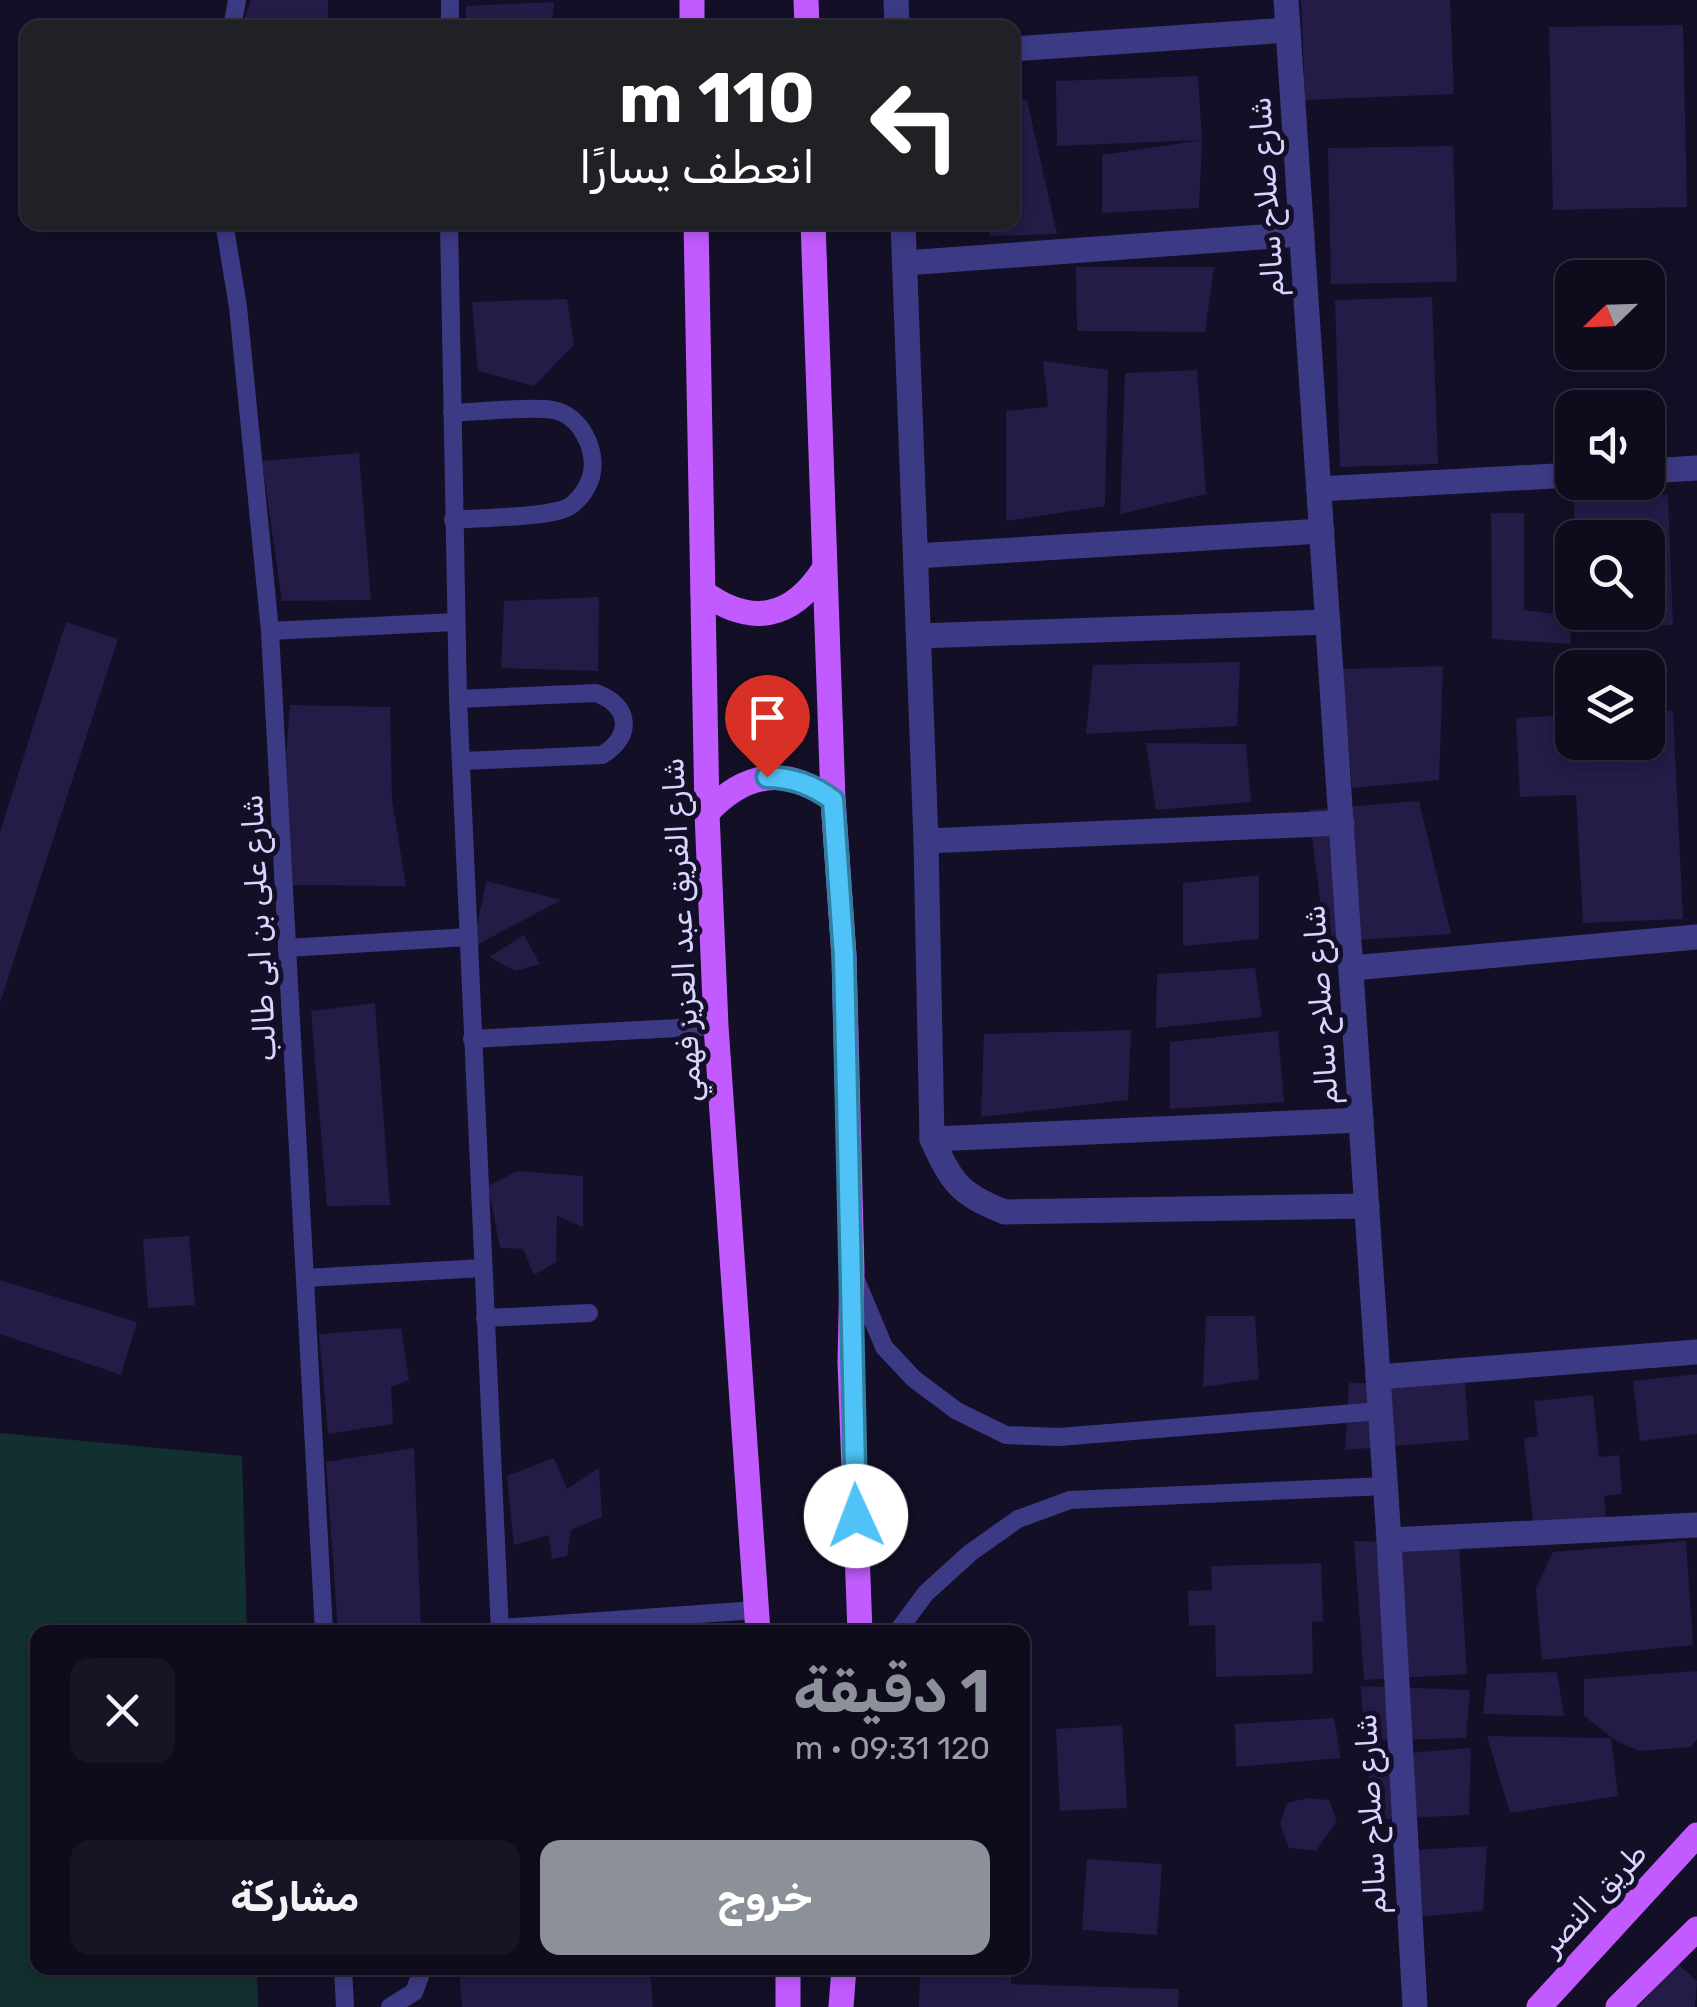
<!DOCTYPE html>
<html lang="ar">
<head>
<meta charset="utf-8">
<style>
	:root { --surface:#0e0b1c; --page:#171425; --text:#f1f3f6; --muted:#9b9ba3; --line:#2e2b3b; --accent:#8c9099 }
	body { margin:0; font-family:Rubik,"Noto Sans Arabic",sans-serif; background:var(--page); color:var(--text); direction:rtl; height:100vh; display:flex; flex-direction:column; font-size:38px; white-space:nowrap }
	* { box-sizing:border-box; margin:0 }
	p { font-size:32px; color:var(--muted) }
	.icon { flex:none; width:55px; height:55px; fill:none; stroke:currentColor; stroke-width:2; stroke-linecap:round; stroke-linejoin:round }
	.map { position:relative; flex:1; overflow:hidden; direction:ltr }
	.drawer { position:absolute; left:30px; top:1625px; width:1000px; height:350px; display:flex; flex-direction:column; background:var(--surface); border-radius:20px; box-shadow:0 5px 15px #0003,0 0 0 2px var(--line); direction:rtl }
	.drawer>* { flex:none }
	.guide { position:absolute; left:20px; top:20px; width:1000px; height:210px; border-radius:20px; box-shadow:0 5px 15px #0003,0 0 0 2px var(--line); direction:rtl; background:#202124; color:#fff; overflow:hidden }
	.needle { width:65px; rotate:247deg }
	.controls { position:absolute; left:1555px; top:260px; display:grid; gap:20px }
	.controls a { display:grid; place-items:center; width:110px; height:110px; border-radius:20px; background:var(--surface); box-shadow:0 5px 15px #0003,0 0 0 2px var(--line); font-size:50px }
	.pin { position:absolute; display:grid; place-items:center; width:85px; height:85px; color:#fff; margin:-102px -42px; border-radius:50% 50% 50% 0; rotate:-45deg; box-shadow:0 0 10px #0007 }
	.pin .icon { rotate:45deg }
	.me { position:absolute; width:110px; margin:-55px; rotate:358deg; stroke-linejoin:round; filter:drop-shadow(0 0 8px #0008) }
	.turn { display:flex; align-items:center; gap:35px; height:210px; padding:0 40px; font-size:45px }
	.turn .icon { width:130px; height:130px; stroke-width:2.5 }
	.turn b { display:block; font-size:70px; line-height:85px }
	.round { display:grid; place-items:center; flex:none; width:105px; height:105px; border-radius:20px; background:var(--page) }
	.head { display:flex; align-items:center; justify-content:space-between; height:170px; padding:0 40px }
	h1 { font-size:60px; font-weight:700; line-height:75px; color:var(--accent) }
	.primary-button { display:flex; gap:20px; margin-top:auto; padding:20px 40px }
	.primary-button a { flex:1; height:115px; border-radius:20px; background:var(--accent); color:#fff; font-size:40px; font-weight:700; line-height:115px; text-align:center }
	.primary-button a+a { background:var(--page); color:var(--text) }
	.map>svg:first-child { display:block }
</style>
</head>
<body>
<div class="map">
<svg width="1697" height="2007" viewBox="0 0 1697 2007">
	<rect width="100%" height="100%" fill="#130f26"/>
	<path fill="#12302f" d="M0 1433 242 1456 247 1632H38V1968H257L258 2007H0Z"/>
	<g fill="#241b47">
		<path d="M251 0H328V28H241Z"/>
		<path d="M1301 0H1450L1454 94 1305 100Z"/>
		<path d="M554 2 552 28H465L466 6Z"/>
		<path d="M1683 25 1687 207 1553 210 1549 27Z"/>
		<path d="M1198 76 1202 140 1057 146 1056 81Z"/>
		<path d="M1012 99 1027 100 1057 234 990 236 989 222H1012Z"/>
		<path d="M1202 140 1199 208 1102 213V155Z"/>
		<path d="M1453 146 1457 282 1331 284 1328 148Z"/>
		<path d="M1076 267H1214L1205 332 1077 331Z"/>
		<path d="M1432 297 1438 464 1340 467 1335 300Z"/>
		<path d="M567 299 574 345 534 386 478 371 472 302Z"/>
		<path d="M1043 361 1108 370 1105 506 1006 521V411L1048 407Z"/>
		<path d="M1197 370 1206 494 1120 514 1125 373Z"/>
		<path d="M359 453 371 600 282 601 262 461Z"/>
		<path d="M1668 495 1673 625 1579 628 1578 612H1648V538H1575L1574 498Z"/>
		<path d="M1491 513H1524V610L1569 616 1571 644 1492 639Z"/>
		<path d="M599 597 598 671 501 668 504 601Z"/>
		<path d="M66 622 118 639 0 1003V832Z"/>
		<path d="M1240 662 1237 726 1086 734 1093 665Z"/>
		<path d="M1443 666 1439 780 1352 788 1342 669Z"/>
		<path d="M290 705 390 707 392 799 406 886 289 885 286 756Z"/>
		<path d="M1673 711 1683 919 1583 923 1576 795 1520 797 1516 718 1572 715V742H1648V712Z"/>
		<path d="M1146 743 1246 744 1251 802 1156 810Z"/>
		<path d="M1419 801 1451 934 1325 942 1309 810Z"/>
		<path d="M1259 875V939L1183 946V883Z"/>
		<path d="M486 881 561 900 473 947Z"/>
		<path d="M524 935 540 964 515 971 489 957Z"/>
		<path d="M1255 968 1262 1017 1156 1028 1157 974Z"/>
		<path d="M375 1003 390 1205 327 1206 311 1011Z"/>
		<path d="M1131 1030 1128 1100 981 1117 984 1034Z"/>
		<path d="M1278 1031 1284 1102 1170 1109V1042Z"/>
		<path d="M518 1171 583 1176V1227L557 1216 556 1262 534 1275 523 1249 500 1248 488 1186Z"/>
		<path d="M189 1236 195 1305 148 1308 143 1239Z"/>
		<path d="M0 1280 137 1322 121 1375 0 1334Z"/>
		<path d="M1206 1316H1255L1259 1379 1203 1387Z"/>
		<path d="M401 1328 409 1380 391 1387 393 1424 328 1434 319 1334Z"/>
		<path d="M1697 1374V1434L1640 1441 1633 1381Z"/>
		<path d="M1349 1383H1465L1469 1440 1345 1450Z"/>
		<path d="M1593 1395 1599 1457 1619 1455 1622 1494 1604 1496 1606 1521 1534 1529 1524 1438 1538 1436 1534 1401Z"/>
		<path d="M414 1448 421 1632H338L326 1462Z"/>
		<path d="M554 1458 567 1489 599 1468 602 1517 571 1530 567 1556 552 1559 549 1535 514 1545 507 1476Z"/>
		<path d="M1354 1541 1459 1544 1467 1674 1364 1680Z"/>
		<path d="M1686 1541 1693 1645 1542 1660 1536 1588 1553 1552Z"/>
		<path d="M1321 1563 1323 1621 1312 1622 1313 1674 1216 1677 1215 1625 1189 1626 1188 1591 1212 1590 1211 1566Z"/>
		<path d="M1697 1671V1739L1690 1747 1640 1751 1618 1742 1584 1716V1679Z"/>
		<path d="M1557 1672 1564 1716 1483 1714 1487 1674Z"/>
		<path d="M1361 1686 1470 1690 1466 1738 1364 1741Z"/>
		<path d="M1334 1718 1341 1758 1236 1767 1235 1724Z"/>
		<path d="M1022 1725H1029L1030 1813 1022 1814Z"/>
		<path d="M1122 1725 1127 1808 1060 1811 1056 1729Z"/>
		<path d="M1487 1736 1611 1738 1618 1796 1510 1813Z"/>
		<path d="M1471 1748 1469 1815 1370 1820 1368 1756Z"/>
		<path d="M1308 1798 1329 1800 1337 1821 1316 1851 1289 1848 1280 1824 1287 1803Z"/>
		<path d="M1487 1846 1483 1911 1397 1919V1851Z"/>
		<path d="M1087 1859 1162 1864 1157 1935 1082 1930Z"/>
		<path d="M1677 1963 1697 1981 1695 2007H1638Z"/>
		<path d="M459 1968H650L653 2007H462Z"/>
		<path d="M920 1968H1011V1984L1179 1989 1178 2007H919Z"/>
	</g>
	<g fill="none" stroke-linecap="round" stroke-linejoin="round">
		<g stroke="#3d3a85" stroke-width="18">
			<path d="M232 28 237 0"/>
			<path d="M450 28V0"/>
			<path d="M224 222 238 307 270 631 324 1632"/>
			<path d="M449 222 458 699 500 1632"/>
			<path d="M452 413C477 412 530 406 553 410 581 415 598 451 591 477 587 490 575 507 561 510 533 518 485 517 453 520"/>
			<path d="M270 631 455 622"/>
			<path d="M458 699 596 693C630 705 634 736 602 755L461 761"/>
			<path d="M287 948 468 937"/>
			<path d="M472 1039 716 1026"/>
			<path d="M305 1278 483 1268"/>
			<path d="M856 1280 884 1347 914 1379 957 1411 1006 1435 1059 1437 1380 1411"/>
			<path d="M485 1318 589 1313"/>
			<path d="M500 1628 756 1610"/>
			<path d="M897 1632 926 1593 970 1553 1018 1519 1070 1500 1385 1486"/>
			<path d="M343 1968 345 2007"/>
			<path d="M390 2007 414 1992 423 1968"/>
		</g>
		<g stroke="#3d3a85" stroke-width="25">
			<path d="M896 0 897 28"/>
			<path d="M1286 0 1389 1540 1415 2007"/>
			<path d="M1012 49 1288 30"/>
			<path d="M903 222 926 841 932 1139C952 1183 959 1194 1005 1212L1367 1206"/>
			<path d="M905 263 1302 234"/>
			<path d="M1648 471 1697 468"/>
			<path d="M1319 489 1572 475"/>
			<path d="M916 556 1322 531"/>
			<path d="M919 636 1328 622"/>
			<path d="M926 841 1342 823"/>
			<path d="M1352 968 1697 937"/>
			<path d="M932 1139 1361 1120"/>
			<path d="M1378 1377 1697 1352"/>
			<path d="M1389 1540 1697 1525"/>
		</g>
		<g stroke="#c25bff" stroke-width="25">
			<path d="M692 0V28"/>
			<path d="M806 0 807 28"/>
			<path d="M696 222 707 813 716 1026 758 1632"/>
			<path d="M813 222 833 800 844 956 852 1270 850 1362 860 1632"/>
			<path d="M703 592C751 627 792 619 824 569"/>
			<path d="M707 813C746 771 786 766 833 800"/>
			<path d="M788 2007V1968"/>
			<path d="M841 2007 844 1968"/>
			<path d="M1539 2007 1697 1835"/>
			<path d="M1618 2007 1697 1929"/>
		</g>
	</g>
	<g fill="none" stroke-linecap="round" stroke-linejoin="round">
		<defs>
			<path id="route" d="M767 777C793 778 811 784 833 800L844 956 856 1516"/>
		</defs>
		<use href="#route" stroke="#337fa1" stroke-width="25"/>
		<use href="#route" stroke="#4fc3f7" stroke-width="18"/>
	</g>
	<g text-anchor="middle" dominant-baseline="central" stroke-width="10" stroke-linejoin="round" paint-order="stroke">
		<g font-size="30" fill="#d9d4ff" stroke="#130f26">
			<text transform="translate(1267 197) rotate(-94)">شارع صلاح سالم</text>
			<text transform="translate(259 928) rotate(-93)">شارع على بن ابى طالب</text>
			<text transform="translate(682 930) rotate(-93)">شارع الفريق عبد العزيز فهمي</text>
			<text transform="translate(1321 1005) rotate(-94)">شارع صلاح سالم</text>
			<text transform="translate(1371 1814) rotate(-93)">شارع صلاح سالم</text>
			<text transform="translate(1594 1899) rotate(-47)">طريق النصر</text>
		</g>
	</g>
</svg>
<div class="controls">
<a><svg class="needle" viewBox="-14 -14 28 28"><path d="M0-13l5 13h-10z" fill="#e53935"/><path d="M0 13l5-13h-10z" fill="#9b9ba3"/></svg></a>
<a><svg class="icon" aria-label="sound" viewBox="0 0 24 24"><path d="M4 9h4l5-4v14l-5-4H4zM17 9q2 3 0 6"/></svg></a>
<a><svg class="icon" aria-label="search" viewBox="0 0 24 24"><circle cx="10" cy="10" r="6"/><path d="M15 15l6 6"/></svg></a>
<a><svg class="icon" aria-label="layers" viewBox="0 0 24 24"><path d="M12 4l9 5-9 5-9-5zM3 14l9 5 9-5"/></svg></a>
</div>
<div class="pin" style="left:767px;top:777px;background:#d93025"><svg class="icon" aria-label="arrive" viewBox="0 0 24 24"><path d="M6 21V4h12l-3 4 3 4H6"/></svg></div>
<svg class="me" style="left:856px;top:1516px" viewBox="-20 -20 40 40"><circle r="19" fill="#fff"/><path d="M0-13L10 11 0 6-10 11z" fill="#4fc3f7"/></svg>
<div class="guide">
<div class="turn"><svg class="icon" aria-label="left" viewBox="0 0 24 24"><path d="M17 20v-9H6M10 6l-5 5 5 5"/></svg><div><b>110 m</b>انعطف يسارًا</div></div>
</div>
<section class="drawer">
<div class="head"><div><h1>1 دقيقة</h1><p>120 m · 09:31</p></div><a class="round"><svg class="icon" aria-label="close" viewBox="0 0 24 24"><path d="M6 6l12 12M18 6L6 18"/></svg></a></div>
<div class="primary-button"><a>خروج</a><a>مشاركة</a></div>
</section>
</div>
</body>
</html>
